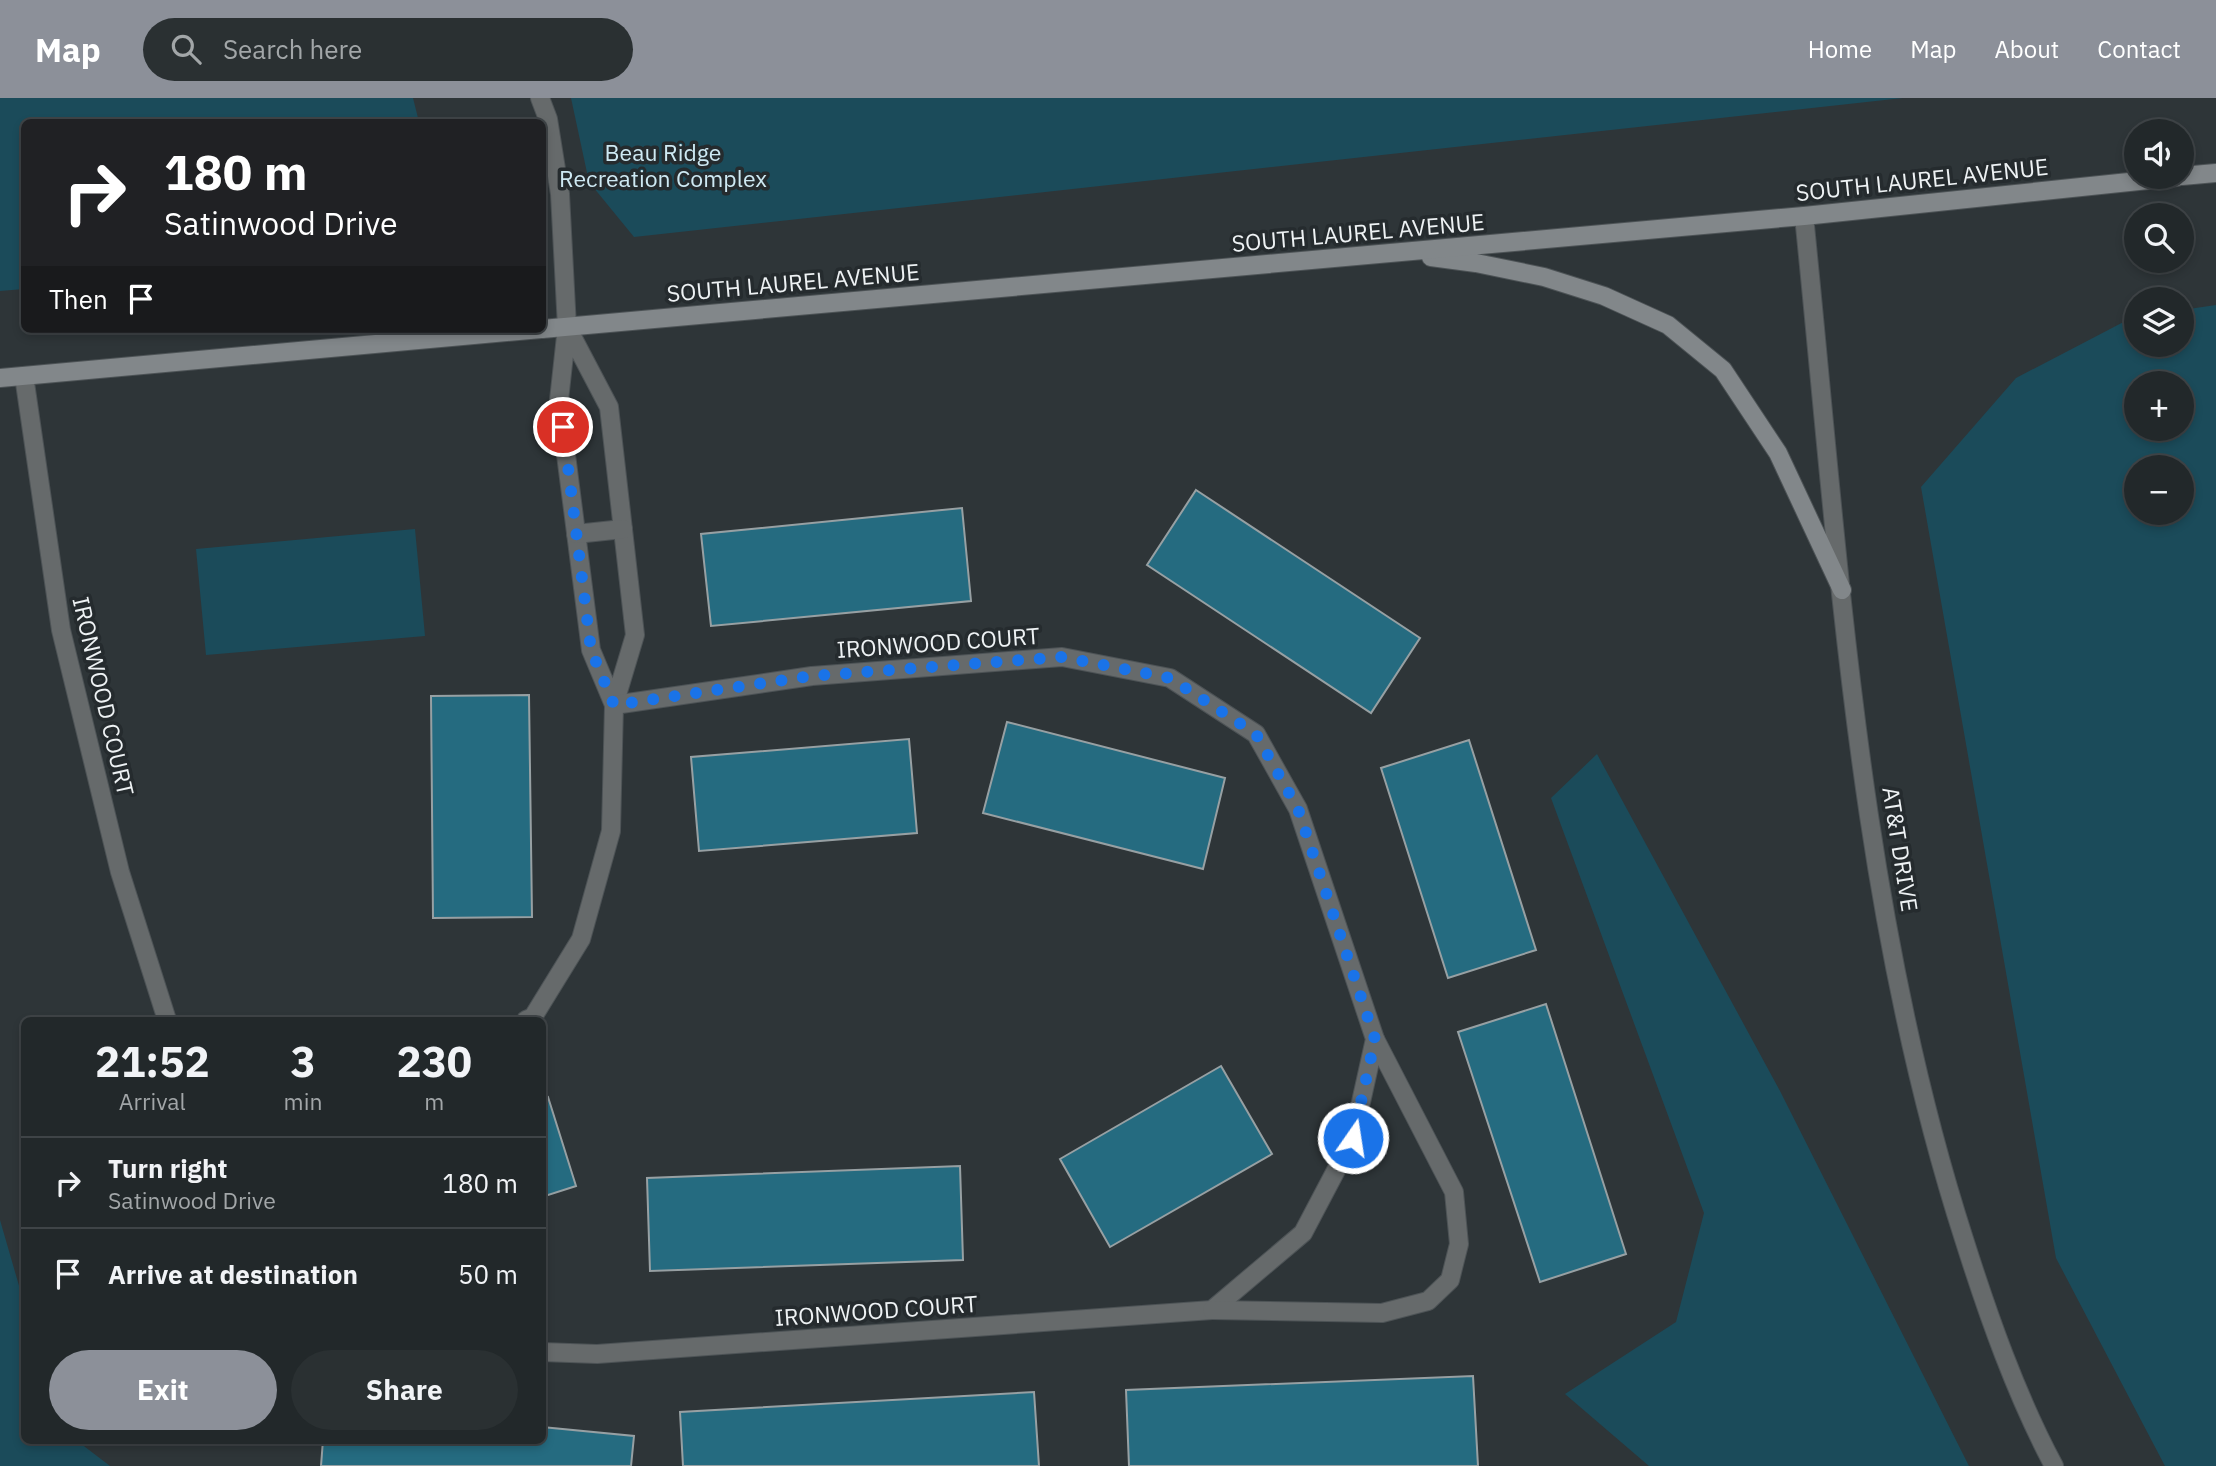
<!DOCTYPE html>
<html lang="en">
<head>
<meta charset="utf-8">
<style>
	:root { --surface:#22282a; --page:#2a3032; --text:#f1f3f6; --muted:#a2a6a8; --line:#3f4447; --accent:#8c9099 }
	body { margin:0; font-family:"IBM Plex Sans",sans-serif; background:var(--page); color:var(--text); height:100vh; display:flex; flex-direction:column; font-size:26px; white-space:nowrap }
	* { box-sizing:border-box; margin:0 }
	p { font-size:23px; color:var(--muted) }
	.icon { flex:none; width:38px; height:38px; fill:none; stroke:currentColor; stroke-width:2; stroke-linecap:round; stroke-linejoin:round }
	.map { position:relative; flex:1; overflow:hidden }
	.sheet { position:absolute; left:21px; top:919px; width:525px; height:427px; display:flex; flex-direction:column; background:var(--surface); border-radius:10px; box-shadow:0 4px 10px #0003,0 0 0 2px var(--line) }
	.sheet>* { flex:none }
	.top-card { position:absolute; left:21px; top:21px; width:525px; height:214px; border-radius:10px; box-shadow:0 4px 10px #0003,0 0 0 2px var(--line); background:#202124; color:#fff; overflow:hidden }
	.buttons { position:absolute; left:2124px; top:21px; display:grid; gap:14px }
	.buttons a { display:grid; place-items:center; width:70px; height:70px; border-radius:50%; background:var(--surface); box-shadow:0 4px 10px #0003,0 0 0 2px var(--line); font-size:35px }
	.pin { position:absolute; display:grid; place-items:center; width:60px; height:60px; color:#fff; margin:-30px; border:4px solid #fff; border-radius:50%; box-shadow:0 2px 7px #0007 }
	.me { position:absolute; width:77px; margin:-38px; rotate:13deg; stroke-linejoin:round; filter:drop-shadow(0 0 5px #0008) }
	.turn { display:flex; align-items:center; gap:24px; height:147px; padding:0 28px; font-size:32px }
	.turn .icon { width:91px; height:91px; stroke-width:2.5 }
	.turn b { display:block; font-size:49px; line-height:60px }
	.then { display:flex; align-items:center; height:66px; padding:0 28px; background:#0003; gap:14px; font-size:26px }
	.eta { display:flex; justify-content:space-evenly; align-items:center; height:119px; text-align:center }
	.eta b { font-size:42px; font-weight:800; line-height:49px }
	.action { display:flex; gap:14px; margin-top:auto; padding:14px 28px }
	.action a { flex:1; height:80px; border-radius:42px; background:var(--accent); color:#fff; font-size:28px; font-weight:800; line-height:80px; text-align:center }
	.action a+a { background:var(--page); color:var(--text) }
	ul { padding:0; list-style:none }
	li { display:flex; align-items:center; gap:21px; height:91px; padding:0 28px; border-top:2px solid var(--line) }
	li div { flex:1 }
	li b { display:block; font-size:26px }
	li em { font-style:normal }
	header { display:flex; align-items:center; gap:42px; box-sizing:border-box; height:98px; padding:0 35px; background:var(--accent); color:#fff }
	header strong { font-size:33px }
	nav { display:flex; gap:38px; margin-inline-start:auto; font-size:24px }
	.search { width:490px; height:63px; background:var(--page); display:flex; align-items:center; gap:18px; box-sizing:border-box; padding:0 24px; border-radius:38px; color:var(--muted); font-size:26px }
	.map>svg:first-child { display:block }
</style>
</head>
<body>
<header>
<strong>Map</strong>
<div class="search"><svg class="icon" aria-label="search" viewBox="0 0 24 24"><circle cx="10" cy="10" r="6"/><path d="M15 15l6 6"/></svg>Search here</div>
<nav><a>Home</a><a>Map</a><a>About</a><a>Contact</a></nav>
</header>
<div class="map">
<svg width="2216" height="1368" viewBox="0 0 2216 1368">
	<rect width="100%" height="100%" fill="#2e3538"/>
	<g fill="#1b4b5a" fill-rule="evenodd">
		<path d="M0 0H413L419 24H24V191L0 193Z"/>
		<path d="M571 0H1903L634 139 589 84Z"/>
		<path d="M2216 207V1368H2165L2056 1160 1921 389 2016 280 2135 218 2137 247H2182V212ZM2137 285H2182V331H2137ZM2137 369H2182V415H2137Z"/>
		<path d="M415 431 425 538 206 557 196 451Z"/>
		<path d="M1597 656 1780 993 1969 1368H1649L1565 1296 1676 1224 1704 1115 1551 700Z"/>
		<path d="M0 1122 24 1205V1342H76L110 1368H0Z"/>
	</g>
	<g fill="#256b80" stroke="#97a0a3" stroke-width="2">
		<path d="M1196 392 1420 540 1371 615 1147 467Z"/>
		<path d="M962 410 971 503 711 528 701 436Z"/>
		<path d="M529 597 532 819 433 820 431 598Z"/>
		<path d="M1007 624 1225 680 1203 771 983 715Z"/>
		<path d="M909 641 917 735 699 753 691 659Z"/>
		<path d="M1469 642 1536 852 1448 880 1381 670Z"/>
		<path d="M1546 906 1626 1156 1540 1184 1458 934Z"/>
		<path d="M1221 968 1272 1056 1110 1149 1060 1061Z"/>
		<path d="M548 999 576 1088 542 1099V1001Z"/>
		<path d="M960 1068 963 1162 650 1173 647 1080Z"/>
		<path d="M1473 1278 1478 1368H1129L1126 1292Z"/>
		<path d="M1034 1294 1039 1368H683L680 1314Z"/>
		<path d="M542 1329 634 1338 631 1368H321L323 1342H542Z"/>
	</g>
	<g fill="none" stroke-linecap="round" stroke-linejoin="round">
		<defs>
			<g id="street">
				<path d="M540 0 548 21 560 96 567 229 559 302 591 552 614 607 635 537 609 309 567 229"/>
				<path d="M1804 118C1839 460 1858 812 1964 1141 1988 1217 2016 1297 2054 1368"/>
				<path d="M24 278 61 532 120 774 167 922"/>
				<path d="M576 436 623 431"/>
				<path d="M526 922 533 919 581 841 611 733 614 607 812 578 1062 559 1170 580 1256 636 1298 711 1375 941 1353 1040 1303 1135 1212 1212 597 1256 542 1254"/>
				<path d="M1212 1212 1382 1215 1428 1203 1450 1182 1459 1146 1454 1094 1375 941"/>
			</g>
			<g id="secondary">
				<path d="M2182 78 2216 75"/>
				<path d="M1431 159 1476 165 1544 179 1604 198 1668 227 1723 272 1778 355 1842 492"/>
				<path d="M542 231 1804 118 2177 79"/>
				<path d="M0 280 541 231"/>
			</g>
		</defs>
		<use href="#street" stroke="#4d5356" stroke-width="20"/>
		<use href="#secondary" stroke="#4d5356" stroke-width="20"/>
		<use href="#street" stroke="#666a6b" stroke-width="18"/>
		<use href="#secondary" stroke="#82878a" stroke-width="18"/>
	</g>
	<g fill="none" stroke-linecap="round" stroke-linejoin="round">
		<path stroke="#1a73e8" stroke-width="12" stroke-dasharray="0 21.6" d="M563 329 591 552 614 607 812 578 1062 559 1170 580 1256 636 1298 711 1375 941 1353 1040"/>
	</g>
	<g text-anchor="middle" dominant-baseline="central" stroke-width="7" stroke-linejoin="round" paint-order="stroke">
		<g font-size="23" fill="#cee9f3" stroke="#252b2e">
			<text x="663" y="54">Beau Ridge<tspan x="663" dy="26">Recreation Complex</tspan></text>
		</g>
		<g font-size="23" fill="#eef2f4" stroke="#252b2e">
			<text transform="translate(1922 81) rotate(-6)">SOUTH LAUREL AVENUE</text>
			<text transform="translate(1358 134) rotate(-5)">SOUTH LAUREL AVENUE</text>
			<text transform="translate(793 184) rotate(-5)">SOUTH LAUREL AVENUE</text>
			<text transform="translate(938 544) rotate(-4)">IRONWOOD COURT</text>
			<text transform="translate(104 598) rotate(77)">IRONWOOD COURT</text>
			<text transform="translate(1901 751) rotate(81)">AT&amp;T DRIVE</text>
			<text transform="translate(876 1212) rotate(-4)">IRONWOOD COURT</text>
		</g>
	</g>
</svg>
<div class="buttons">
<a><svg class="icon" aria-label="sound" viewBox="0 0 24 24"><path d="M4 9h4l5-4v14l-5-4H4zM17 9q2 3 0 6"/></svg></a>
<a><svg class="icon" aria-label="search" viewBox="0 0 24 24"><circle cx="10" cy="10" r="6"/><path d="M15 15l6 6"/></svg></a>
<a><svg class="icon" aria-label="layers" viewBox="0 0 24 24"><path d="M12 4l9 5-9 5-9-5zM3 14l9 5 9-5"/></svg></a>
<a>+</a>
<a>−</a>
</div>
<div class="pin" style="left:563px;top:329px;background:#d93025"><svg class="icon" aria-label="arrive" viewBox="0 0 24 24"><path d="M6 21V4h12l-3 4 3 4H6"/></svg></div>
<svg class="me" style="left:1353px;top:1040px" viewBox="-20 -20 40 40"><circle r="17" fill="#1a73e8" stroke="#fff" stroke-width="3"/><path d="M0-11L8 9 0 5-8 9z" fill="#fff"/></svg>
<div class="top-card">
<div class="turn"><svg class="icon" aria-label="right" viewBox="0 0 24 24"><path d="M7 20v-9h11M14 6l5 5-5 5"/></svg><div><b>180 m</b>Satinwood Drive</div></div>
<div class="then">Then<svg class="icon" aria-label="arrive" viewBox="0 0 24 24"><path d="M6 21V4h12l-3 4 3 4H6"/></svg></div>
</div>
<section class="sheet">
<div class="eta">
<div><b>21:52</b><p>Arrival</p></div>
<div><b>3</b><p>min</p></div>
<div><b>230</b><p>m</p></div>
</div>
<ul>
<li><svg class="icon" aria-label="right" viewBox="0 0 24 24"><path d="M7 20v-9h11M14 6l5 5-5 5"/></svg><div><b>Turn right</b><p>Satinwood Drive</p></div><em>180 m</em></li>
<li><svg class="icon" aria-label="arrive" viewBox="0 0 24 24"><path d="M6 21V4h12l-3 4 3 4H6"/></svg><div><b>Arrive at destination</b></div><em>50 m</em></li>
</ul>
<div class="action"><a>Exit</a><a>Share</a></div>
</section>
</div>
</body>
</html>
